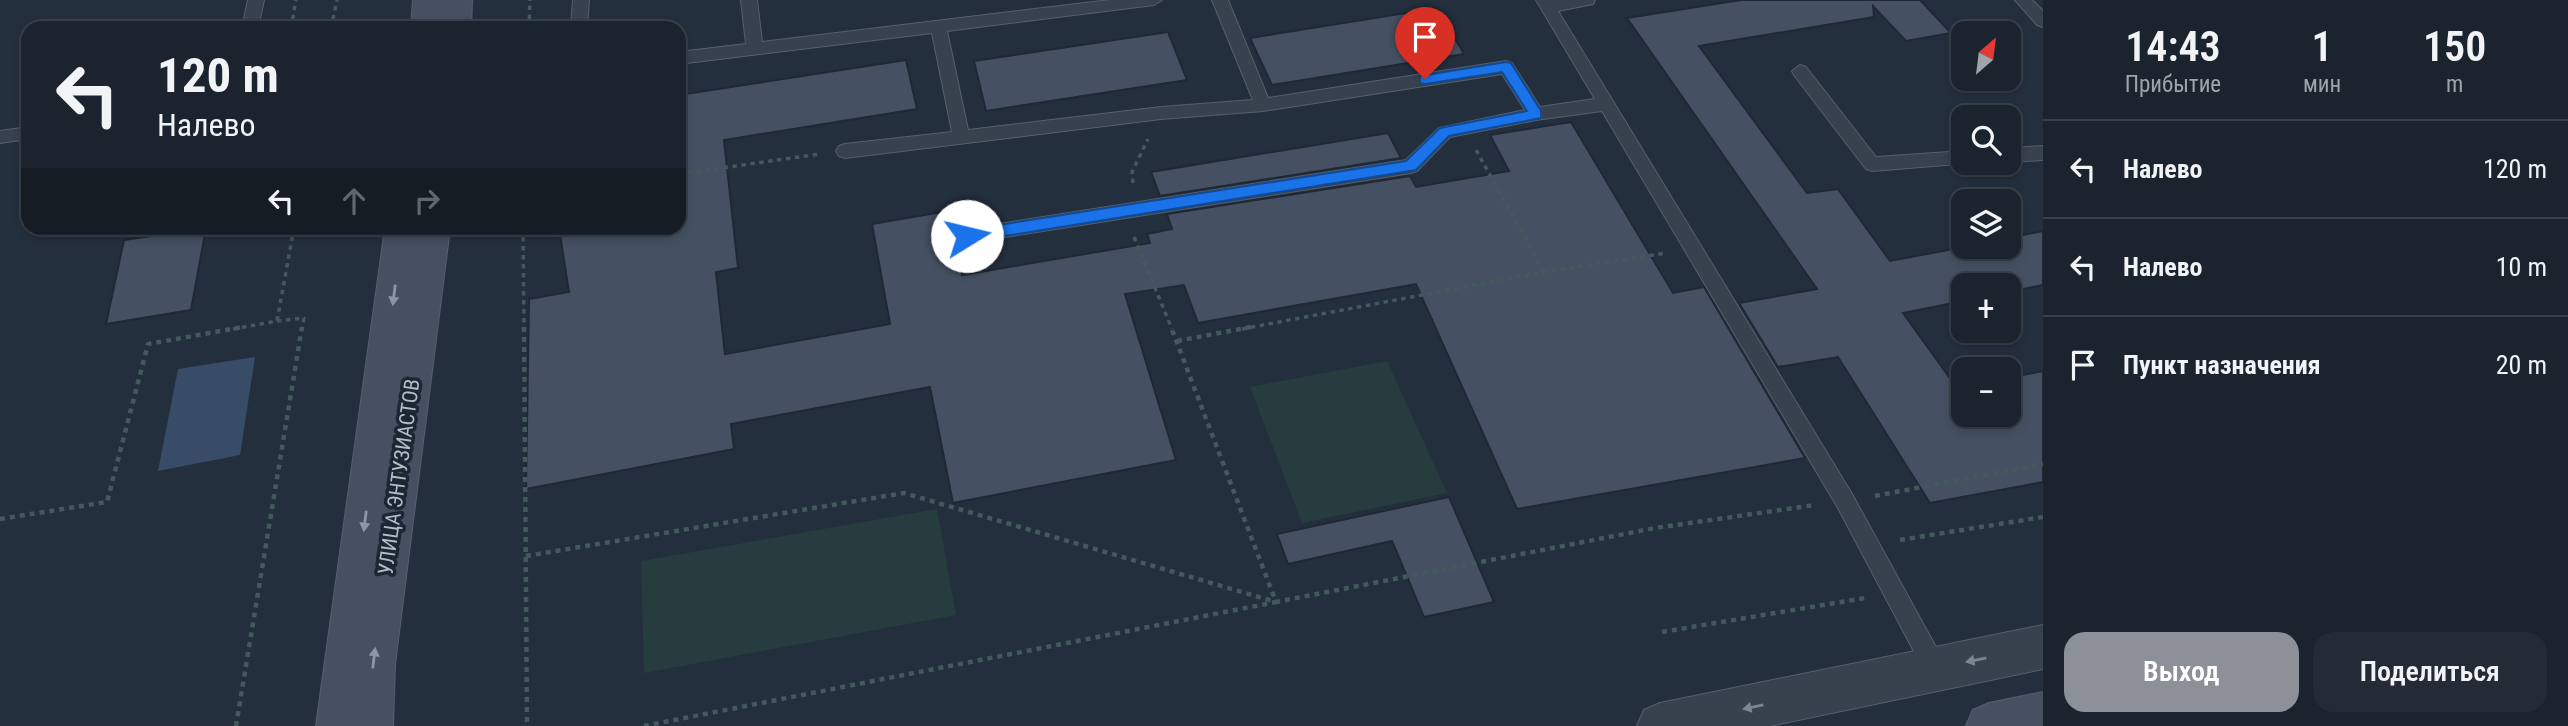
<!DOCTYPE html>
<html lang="ru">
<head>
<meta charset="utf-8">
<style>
	:root { --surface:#1b232e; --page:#242b36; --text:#f1f3f6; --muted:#a0a4aa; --line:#39404a; --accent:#8c9099 }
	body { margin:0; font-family:"Roboto Condensed",sans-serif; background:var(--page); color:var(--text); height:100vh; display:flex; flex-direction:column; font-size:26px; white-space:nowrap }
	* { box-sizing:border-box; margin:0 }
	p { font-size:23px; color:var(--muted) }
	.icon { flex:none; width:38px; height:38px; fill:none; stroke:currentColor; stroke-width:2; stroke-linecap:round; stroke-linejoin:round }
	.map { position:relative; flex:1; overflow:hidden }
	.details { display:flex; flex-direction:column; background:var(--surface); width:525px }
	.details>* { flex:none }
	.guide { position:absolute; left:21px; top:21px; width:665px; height:214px; border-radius:21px; box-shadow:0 4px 10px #0003,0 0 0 2px var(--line); background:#1b232e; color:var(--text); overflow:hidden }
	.needle { width:46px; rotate:28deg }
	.tools { position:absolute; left:1951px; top:21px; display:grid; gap:14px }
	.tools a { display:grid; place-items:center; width:70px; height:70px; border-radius:14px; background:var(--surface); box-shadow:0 4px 10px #0003,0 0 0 2px var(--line); font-size:35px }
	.pin { position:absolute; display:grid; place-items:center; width:60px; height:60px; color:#fff; margin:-72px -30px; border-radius:50% 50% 50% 0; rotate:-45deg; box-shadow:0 0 7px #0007 }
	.pin .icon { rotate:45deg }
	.me { position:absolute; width:77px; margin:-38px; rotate:81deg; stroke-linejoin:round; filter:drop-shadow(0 0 5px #0008) }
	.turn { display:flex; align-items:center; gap:24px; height:147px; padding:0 21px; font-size:32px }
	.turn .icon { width:91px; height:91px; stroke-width:2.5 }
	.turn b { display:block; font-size:49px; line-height:60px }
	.lanes { display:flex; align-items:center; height:66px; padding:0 21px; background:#0003; justify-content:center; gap:35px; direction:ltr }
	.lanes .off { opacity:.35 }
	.eta { display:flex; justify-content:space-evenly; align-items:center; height:119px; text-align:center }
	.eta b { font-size:42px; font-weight:600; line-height:49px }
	.cta { display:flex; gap:14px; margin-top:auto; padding:14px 21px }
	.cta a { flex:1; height:80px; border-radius:21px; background:var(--accent); color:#fff; font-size:28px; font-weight:600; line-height:80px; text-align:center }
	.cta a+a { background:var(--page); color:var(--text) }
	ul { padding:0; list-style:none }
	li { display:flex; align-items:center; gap:21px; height:98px; padding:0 21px; border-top:2px solid var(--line) }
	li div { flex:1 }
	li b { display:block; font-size:26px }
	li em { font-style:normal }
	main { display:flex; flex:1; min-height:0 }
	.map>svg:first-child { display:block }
</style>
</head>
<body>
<main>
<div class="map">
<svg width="2043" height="726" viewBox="0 0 2043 726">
	<rect width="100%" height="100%" fill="#242f3e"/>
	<g fill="#263c3f">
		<path d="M1387 361 1447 493 1302 523 1250 387Z"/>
		<path d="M937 509 956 615 644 673 641 561Z"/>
	</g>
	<path fill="#394c67" d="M255 357 240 455 158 471 178 369Z"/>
	<g fill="#455162" stroke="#1f2835" stroke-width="2">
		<path d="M1741 0H1920L1951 33 1906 41 1873 6 1874 17 1699 46 1807 193 1838 189 1890 261 1964 247H2009V238L2043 231V285L2009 292V285H1964V301L1903 313 1957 388 1964 386V415H2009V378L2043 371V482L1930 503 1838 357 1778 367 1739 303 1817 289 1627 18Z"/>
		<path d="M1437 8 1464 54 1272 85 1250 38Z"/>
		<path d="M1168 32 1187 80 986 111 974 61Z"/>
		<path d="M906 60 917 109 724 140 738 268 716 272 725 354 890 324 872 224 948 211 962 275 1150 243 1147 234 1172 229 1167 214 1410 176 1416 187 1509 171 1490 135 1571 122 1673 293 1704 287 1805 458 1517 509 1416 284 1198 323 1184 285 1125 294 1176 460 953 503 930 387 731 424 734 449 526 489 529 299 569 292 559 228H679V95Z"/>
		<path d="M1388 133 1401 158 1160 196 1151 172Z"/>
		<path d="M206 228 191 310 106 324 124 240Z"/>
		<path d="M1449 497 1494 602 1424 617 1392 541 1288 564 1277 534Z"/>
	</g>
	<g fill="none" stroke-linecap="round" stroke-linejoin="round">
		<defs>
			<g id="lane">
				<path d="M248 0H264L258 28H242Z"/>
				<path d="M573 0H589L587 28H571Z"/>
				<path d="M741 0H757L762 42 1110 0H1162L1154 5 947 31 968 130 1161 107 1253 100 1212 0H1228L1268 98 1506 61 1512 63 1540 107 1595 99 1536 0H1595L1593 4 1558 11 1852 494 1943 660 1946 668 1943 676 1935 679 1927 676 1838 508 1602 111 1536 120 1450 137 1417 171 1411 173 967 243 961 241 958 236 961 231 967 229 1406 160 1439 128 1525 110 1502 74 1263 111 1161 119 845 158 839 156 836 151 839 146 845 144 952 132 932 33 679 64V52L746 44Z"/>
				<path d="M2015 0H2032L2043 11V27L2037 25Z"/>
				<path d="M1800 65 1806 67 1876 157 1964 151V163H1970L1872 171 1866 169 1794 75 1792 71Z"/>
				<path d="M28 127V139L0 143V131Z"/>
				<path d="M2043 146V160L2009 162V148Z"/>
			</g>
			<path id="street" d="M2043 625V669L1770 726H1637L1644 710 1660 703Z"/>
			<g id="secondary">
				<path d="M413 0H472L471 28H411Z"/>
				<path d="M385 228H450L395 664 393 726H316Z"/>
				<path d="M2043 692V726H1966L1973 710 1989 703Z"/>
			</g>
		</defs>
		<use href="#lane" stroke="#565f6c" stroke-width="2"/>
		<use href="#street" stroke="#565f6c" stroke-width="2"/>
		<use href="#secondary" stroke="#565f6c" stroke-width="2"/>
		<g stroke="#44595c" stroke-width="3.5" stroke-dasharray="4.5 4.5" stroke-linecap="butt">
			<path d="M291 28 296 0"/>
			<path d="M331 28 337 0"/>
			<path d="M529 28 530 0"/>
			<path d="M1476 150 1544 272"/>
			<path d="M679 174 820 154"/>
			<path d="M1133 183 1132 172 1148 139"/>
			<path d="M523 228 524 329"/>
			<path d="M1134 237 1172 329"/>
			<path d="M277 321 304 318 302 329"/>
			<path d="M233 329 277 321 294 228"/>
			<path d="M1242 329 1544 272 1666 253"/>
		</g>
		<g stroke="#44595c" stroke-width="4.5" stroke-dasharray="5 5" stroke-linecap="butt">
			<path d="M524 327 527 726"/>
			<path d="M1177 341 1251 327"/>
			<path d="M1875 496 2043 464"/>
			<path d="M0 519 107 502 148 344 243 327"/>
			<path d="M1900 540 2043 517"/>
			<path d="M526 556 904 493 1276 602 1655 528 1815 505"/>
			<path d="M1662 632 1865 598"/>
			<path d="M236 726 302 327"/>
			<path d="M644 726 1276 602 1171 327"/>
		</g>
		<use href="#lane" fill="#38414e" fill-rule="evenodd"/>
		<use href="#street" fill="#38414e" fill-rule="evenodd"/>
		<use href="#secondary" fill="#465061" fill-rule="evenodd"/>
	</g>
	<defs><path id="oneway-solid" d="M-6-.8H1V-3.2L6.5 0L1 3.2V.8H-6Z" transform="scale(1.75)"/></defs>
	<g fill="#8e96a5">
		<use href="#oneway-solid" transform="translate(394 295) rotate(97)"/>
		<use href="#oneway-solid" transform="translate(365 521) rotate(97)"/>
		<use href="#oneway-solid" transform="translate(374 658) rotate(-83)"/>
	</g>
	<g fill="#7c8592">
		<use href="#oneway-solid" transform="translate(1976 660) rotate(169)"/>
		<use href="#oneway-solid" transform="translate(1753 707) rotate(168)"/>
	</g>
	<path fill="#1a73e8" stroke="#114b97" stroke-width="2" d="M1506 62 1511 63 1541 111V118L1449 136 1416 170 1410 171 967 242 959 236 967 230 1406 161 1440 128 1527 111 1502 72 1425 84 1420 83V76Z"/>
	<g text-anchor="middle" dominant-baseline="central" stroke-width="7" stroke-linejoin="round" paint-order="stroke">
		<g font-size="21" fill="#b4bcc9" stroke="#1d2633">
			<text transform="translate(399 477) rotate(-82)">УЛИЦА ЭНТУЗИАСТОВ</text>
		</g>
	</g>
</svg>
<div class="tools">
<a><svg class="needle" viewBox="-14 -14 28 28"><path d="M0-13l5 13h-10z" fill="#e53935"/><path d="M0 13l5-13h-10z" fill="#a0a4aa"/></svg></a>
<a><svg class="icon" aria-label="search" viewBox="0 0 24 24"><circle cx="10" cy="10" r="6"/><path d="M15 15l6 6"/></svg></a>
<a><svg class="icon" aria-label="layers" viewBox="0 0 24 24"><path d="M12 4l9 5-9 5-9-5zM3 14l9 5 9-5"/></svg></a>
<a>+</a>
<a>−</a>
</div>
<div class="pin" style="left:1425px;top:79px;background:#d93025"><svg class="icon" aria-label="arrive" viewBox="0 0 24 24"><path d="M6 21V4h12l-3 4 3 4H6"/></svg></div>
<svg class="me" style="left:967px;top:236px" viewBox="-20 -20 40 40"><circle r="19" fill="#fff"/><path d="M0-13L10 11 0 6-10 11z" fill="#1a73e8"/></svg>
<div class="guide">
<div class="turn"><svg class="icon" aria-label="left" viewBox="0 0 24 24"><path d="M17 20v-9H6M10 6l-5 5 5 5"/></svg><div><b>120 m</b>Налево</div></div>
<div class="lanes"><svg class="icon" aria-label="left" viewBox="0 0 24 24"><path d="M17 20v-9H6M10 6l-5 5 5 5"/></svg><svg class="icon off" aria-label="ahead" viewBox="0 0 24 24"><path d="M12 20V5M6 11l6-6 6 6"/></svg><svg class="icon off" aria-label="right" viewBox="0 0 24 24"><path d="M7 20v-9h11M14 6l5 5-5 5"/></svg></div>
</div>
</div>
<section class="details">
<div class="eta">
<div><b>14:43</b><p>Прибытие</p></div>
<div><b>1</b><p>мин</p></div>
<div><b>150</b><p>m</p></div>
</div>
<ul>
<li><svg class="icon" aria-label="left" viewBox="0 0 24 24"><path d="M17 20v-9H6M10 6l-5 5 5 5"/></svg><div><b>Налево</b></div><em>120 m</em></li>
<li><svg class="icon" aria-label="left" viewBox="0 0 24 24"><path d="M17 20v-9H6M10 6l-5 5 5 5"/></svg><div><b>Налево</b></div><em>10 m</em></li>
<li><svg class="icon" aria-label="arrive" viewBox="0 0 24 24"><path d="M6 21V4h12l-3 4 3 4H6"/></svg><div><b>Пункт назначения</b></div><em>20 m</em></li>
</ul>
<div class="cta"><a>Выход</a><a>Поделиться</a></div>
</section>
</main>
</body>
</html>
